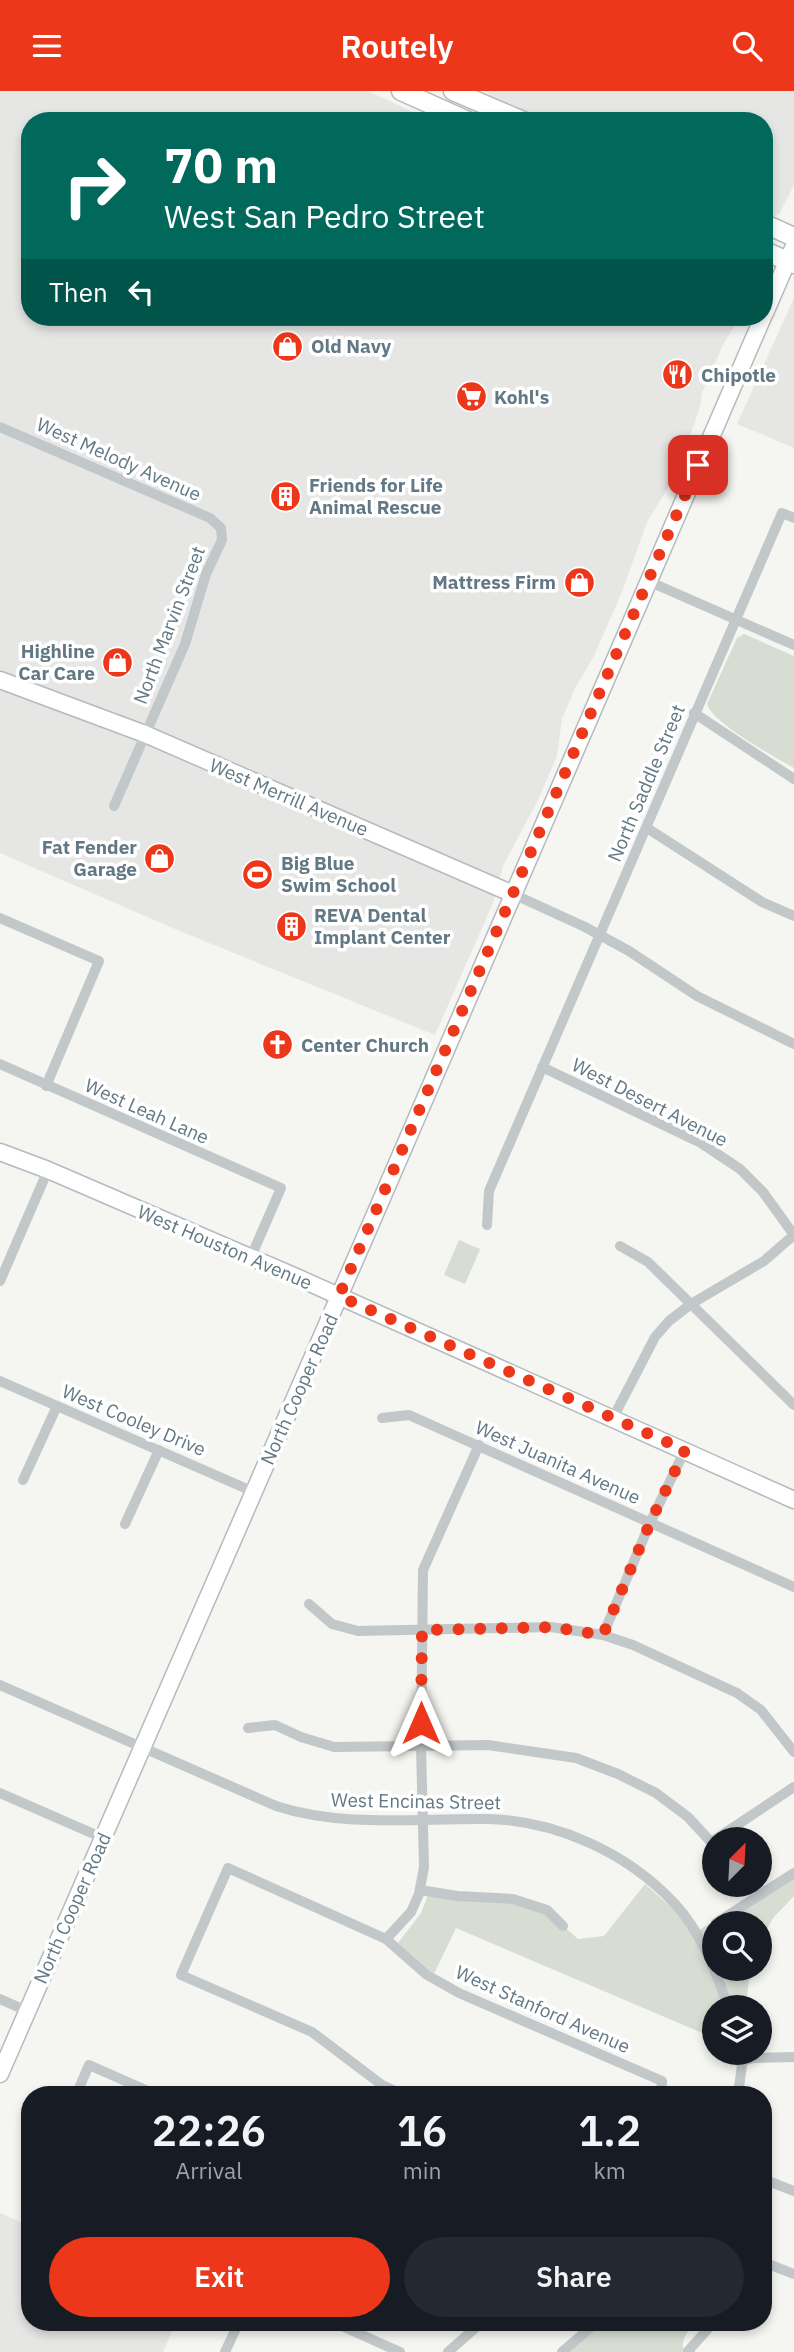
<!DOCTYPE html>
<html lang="en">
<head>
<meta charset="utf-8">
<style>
	:root { --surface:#171b24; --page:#242831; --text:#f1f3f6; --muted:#9ea1a6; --accent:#ed371a }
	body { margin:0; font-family:"IBM Plex Sans",sans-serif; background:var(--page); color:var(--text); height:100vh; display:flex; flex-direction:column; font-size:26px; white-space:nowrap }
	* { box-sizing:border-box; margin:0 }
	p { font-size:23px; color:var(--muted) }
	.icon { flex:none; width:38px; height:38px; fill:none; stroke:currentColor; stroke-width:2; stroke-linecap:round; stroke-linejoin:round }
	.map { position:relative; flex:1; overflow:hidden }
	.side { position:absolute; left:21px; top:1995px; width:751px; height:245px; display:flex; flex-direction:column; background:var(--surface); border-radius:28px; box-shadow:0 4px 10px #0003 }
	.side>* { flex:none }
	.top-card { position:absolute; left:21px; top:21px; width:752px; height:214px; border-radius:28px; box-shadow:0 4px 10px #0003; background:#00695c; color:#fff; overflow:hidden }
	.needle { width:46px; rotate:24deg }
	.fabs { position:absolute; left:702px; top:1736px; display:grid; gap:14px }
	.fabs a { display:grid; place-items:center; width:70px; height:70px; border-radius:50%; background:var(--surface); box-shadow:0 4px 10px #0003; font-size:35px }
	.pin { position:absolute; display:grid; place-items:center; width:60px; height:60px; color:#fff; margin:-30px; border-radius:14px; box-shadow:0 4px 10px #0006 }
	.me { position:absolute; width:77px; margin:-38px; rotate:0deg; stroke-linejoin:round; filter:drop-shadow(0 0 5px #0008) }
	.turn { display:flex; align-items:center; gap:24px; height:147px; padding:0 28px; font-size:32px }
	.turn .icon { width:91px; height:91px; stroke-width:2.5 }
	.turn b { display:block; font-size:49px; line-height:60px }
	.then { display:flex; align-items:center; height:66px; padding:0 28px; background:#0003; gap:14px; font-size:26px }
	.eta { display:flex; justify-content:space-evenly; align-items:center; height:119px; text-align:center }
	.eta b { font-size:42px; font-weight:600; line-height:49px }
	.primary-button { display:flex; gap:14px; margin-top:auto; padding:14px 28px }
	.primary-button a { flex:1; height:80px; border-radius:42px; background:var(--accent); color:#fff; font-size:28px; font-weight:600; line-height:80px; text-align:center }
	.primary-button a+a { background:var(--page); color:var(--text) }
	header { display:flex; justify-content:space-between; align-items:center; height:91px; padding:0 28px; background:var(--accent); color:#fff; font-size:32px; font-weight:600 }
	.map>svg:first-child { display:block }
</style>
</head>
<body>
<header><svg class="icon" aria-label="menu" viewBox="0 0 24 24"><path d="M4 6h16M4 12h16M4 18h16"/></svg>Routely<svg class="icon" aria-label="search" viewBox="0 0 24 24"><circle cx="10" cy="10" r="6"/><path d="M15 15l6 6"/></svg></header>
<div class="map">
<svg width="794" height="2261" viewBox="0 0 794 2261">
	<rect width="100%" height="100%" fill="#f5f5f1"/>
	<g fill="#e6e7e5">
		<path d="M0 0H368L432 30H30V226H740L723 254 702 302 700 316 691 342 668 397 647 431 622 501 593 567 575 597 562 628 557 665 538 709 503 775 493 812 435 944 175 838 0 762Z"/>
		<path d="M485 0H794V94L780 122 775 125 765 123V30H550L498 9Z"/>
		<path d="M794 207V357L737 333Z"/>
		<path d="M0 2122 30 2135V2231H168L172 2241 163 2261H0Z"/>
	</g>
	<g fill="#d7ddd2">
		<path d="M744 543 794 565V677C775 666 712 632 707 613L737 547Z"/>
		<path d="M459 1149 480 1158 465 1193 444 1184Z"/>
		<path d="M789 1782 794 1789V1805L774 1826 760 1849V1832H714V1878H750L746 1916H714V1947L456 1837 434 1883 398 1852 421 1822 428 1804 517 1812 550 1823 578 1848 604 1845 645 1793 672 1817 693 1843Z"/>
		<path d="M603 2231H697C688 2240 680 2248 684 2261H569Z"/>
	</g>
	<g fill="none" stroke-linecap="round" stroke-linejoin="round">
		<defs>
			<g id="secondary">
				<path d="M765 222 794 155"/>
				<path d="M0 589 145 643 513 803"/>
				<path d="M0 1061 48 1079 294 1185 794 1409"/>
				<path d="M0 1983 379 1114 763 226"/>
			</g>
			<g id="primary">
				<path d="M401 0 468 30"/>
				<path d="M453 0 523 30"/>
				<path d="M765 133 794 146"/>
				<path d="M765 160 794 173"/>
			</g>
		</defs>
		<use href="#secondary" stroke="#b4babe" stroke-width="19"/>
		<use href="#primary" stroke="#b5babd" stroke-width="21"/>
		<g stroke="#c2c7c9" stroke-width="10">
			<path d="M0 336 210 427 221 437 222 449 206 483 185 553 114 715"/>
			<path d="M648 490 794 554"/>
			<path d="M694 622 794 688"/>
			<path d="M647 737 762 811 794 825"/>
			<path d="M513 803 585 836 629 860 697 905 794 953"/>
			<path d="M0 827 99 870 46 995"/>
			<path d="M0 973 281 1097 251 1166"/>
			<path d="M542 976 701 1052 740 1078 763 1101 794 1144"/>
			<path d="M487 1134 489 1100 782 422 794 427"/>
			<path d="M620 1155 648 1171 794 1314"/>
			<path d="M0 1190 48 1079"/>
			<path d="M0 1290 254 1401"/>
			<path d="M382 1327 409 1324 794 1496"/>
			<path d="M613 1327 655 1246 669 1230 691 1213 764 1170 794 1144"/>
			<path d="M23 1389 57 1315"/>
			<path d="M125 1433 159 1359"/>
			<path d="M309 1513 332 1533 358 1540 551 1536 603 1544 633 1554 737 1602 761 1619 794 1661"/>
			<path d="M603 1544 650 1432 685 1359"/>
			<path d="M0 1594 276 1715C344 1737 417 1727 487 1728 556 1729 628 1762 675 1813 701 1841 716 1881 728 1916"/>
			<path d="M248 1637 275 1634 301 1646 334 1656 488 1654 576 1667 618 1683 656 1702 688 1726 711 1751 714 1749"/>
			<path d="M0 1702 103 1747"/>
			<path d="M716 1748 794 1696"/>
			<path d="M420 1799 457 1805 513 1808 547 1819 563 1835"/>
			<path d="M716 1832 794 1782"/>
			<path d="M386 1848 411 1821 419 1803 424 1776 421 1655 423 1479 479 1354"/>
			<path d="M0 1908 27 1920"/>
			<path d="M742 1970 754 1967 794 1966"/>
			<path d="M76 2004 89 1974 157 2004"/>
			<path d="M404 2004 382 1994 312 1941 181 1884 228 1777 386 1848 427 1884 459 1902 662 1990 661 2004"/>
			<path d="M738 2004 742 1974 741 1962"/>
			<path d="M763 2088 794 2100"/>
			<path d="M763 2171 794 2183"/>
			<path d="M333 2231 400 2261"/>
			<path d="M225 2261 239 2231"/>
			<path d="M448 2261 482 2231"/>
			<path d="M562 2261 597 2231"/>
			<path d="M690 2261 688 2260 714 2231"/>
		</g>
		<use href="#secondary" stroke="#fff" stroke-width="16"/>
		<use href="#primary" stroke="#fff" stroke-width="18"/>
	</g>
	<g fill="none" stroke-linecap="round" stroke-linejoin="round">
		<path stroke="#ed371a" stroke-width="12" stroke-dasharray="0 21.6" d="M421 1632 422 1539 551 1536 603 1544 650 1432 685 1359 339 1205 698 374"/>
	</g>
	<defs>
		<symbol id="shop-disc" viewBox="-11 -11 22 22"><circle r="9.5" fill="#ed371a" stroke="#fff"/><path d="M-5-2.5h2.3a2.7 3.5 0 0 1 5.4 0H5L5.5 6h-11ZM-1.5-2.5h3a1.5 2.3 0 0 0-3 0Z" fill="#fff"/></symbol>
		<symbol id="restaurant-disc" viewBox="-11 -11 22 22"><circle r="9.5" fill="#ed371a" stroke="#fff"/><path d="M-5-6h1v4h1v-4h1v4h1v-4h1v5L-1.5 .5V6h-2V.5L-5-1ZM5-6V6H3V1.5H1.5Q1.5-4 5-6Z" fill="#fff"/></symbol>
		<symbol id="supermarket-disc" viewBox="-11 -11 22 22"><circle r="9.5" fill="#ed371a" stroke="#fff"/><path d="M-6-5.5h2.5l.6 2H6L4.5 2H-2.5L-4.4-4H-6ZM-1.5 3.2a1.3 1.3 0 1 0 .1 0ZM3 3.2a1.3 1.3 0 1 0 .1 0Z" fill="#fff"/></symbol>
		<symbol id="building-disc" viewBox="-11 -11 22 22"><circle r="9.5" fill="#ed371a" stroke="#fff"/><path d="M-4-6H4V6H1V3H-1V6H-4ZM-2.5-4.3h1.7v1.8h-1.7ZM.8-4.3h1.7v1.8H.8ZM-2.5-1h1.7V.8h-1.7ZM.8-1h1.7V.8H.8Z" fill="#fff"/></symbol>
		<symbol id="stadium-disc" viewBox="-11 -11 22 22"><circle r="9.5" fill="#ed371a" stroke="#fff"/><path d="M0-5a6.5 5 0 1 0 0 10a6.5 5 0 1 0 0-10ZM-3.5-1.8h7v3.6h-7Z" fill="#fff"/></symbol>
		<symbol id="church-disc" viewBox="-11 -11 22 22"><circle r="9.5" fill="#ed371a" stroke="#fff"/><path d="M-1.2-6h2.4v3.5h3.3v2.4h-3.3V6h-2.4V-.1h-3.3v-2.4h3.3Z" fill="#fff"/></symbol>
	</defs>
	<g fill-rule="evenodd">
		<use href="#shop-disc" x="270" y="238" width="35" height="35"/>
		<use href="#restaurant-disc" x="660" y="266" width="35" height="35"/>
		<use href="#supermarket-disc" x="454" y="288" width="35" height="35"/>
		<use href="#building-disc" x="268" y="388" width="35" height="35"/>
		<use href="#shop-disc" x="562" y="474" width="35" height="35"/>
		<use href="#shop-disc" x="100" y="554" width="35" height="35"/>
		<use href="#shop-disc" x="142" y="750" width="35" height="35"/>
		<use href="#stadium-disc" x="240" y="766" width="35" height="35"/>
		<use href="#building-disc" x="274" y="818" width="35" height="35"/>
		<use href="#church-disc" x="260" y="936" width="35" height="35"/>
	</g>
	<g text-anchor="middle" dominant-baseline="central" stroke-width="7" stroke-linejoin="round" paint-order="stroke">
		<g font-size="19" font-weight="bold" fill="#627884" stroke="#fff" text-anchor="start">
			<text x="311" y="255">Old Navy</text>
			<text x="701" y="284">Chipotle</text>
			<text x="494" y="306">Kohl's</text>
			<text x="309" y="394">Friends for Life<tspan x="309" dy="22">Animal Rescue</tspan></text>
			<text x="556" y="491" text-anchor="end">Mattress Firm</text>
			<text x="95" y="560" text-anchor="end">Highline<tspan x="95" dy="22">Car Care</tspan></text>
			<text x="137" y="756" text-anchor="end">Fat Fender<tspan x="137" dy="22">Garage</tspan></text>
			<text x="281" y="772">Big Blue<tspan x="281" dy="22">Swim School</tspan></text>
			<text x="314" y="824">REVA Dental<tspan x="314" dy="22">Implant Center</tspan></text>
			<text x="301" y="954">Center Church</text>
		</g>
		<g font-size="19" fill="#627884" stroke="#fff">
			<text transform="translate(119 368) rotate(24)">West Melody Avenue</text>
			<text transform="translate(169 534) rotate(-69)">North Marvin Street</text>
			<text transform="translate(646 692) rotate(-67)">North Saddle Street</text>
			<text transform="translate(289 706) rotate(23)">West Merrill Avenue</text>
			<text transform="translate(650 1011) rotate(27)">West Desert Avenue</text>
			<text transform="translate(147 1020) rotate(24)">West Leah Lane</text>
			<text transform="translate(225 1156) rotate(23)">West Houston Avenue</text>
			<text transform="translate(299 1298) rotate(-66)">North Cooper Road</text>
			<text transform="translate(134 1329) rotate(23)">West Cooley Drive</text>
			<text transform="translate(558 1371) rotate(24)">West Juanita Avenue</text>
			<text transform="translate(416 1710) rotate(1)">West Encinas Street</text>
			<text transform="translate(72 1817) rotate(-66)">North Cooper Road</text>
			<text transform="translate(543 1918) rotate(24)">West Stanford Avenue</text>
		</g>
	</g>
</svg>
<div class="fabs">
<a><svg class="needle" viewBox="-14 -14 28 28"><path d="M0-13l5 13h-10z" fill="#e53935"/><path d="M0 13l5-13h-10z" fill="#9ea1a6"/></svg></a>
<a><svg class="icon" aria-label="search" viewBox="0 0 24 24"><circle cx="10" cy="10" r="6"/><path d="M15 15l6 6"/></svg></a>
<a><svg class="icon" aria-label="layers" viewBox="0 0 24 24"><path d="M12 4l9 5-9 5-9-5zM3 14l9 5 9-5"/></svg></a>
</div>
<div class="pin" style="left:698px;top:374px;background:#d93025"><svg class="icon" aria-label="arrive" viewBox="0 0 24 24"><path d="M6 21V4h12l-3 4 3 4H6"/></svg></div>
<svg class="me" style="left:421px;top:1632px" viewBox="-20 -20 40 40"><path d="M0-17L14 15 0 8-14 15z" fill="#ed371a" stroke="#fff" stroke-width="4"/></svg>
<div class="top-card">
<div class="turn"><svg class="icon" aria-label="right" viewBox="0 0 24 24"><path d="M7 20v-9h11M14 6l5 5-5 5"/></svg><div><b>70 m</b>West San Pedro Street</div></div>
<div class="then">Then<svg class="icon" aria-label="left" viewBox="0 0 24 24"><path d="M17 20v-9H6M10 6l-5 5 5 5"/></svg></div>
</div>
<section class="side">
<div class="eta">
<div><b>22:26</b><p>Arrival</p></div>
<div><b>16</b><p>min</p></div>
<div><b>1.2</b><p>km</p></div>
</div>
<div class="primary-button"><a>Exit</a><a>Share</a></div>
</section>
</div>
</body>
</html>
